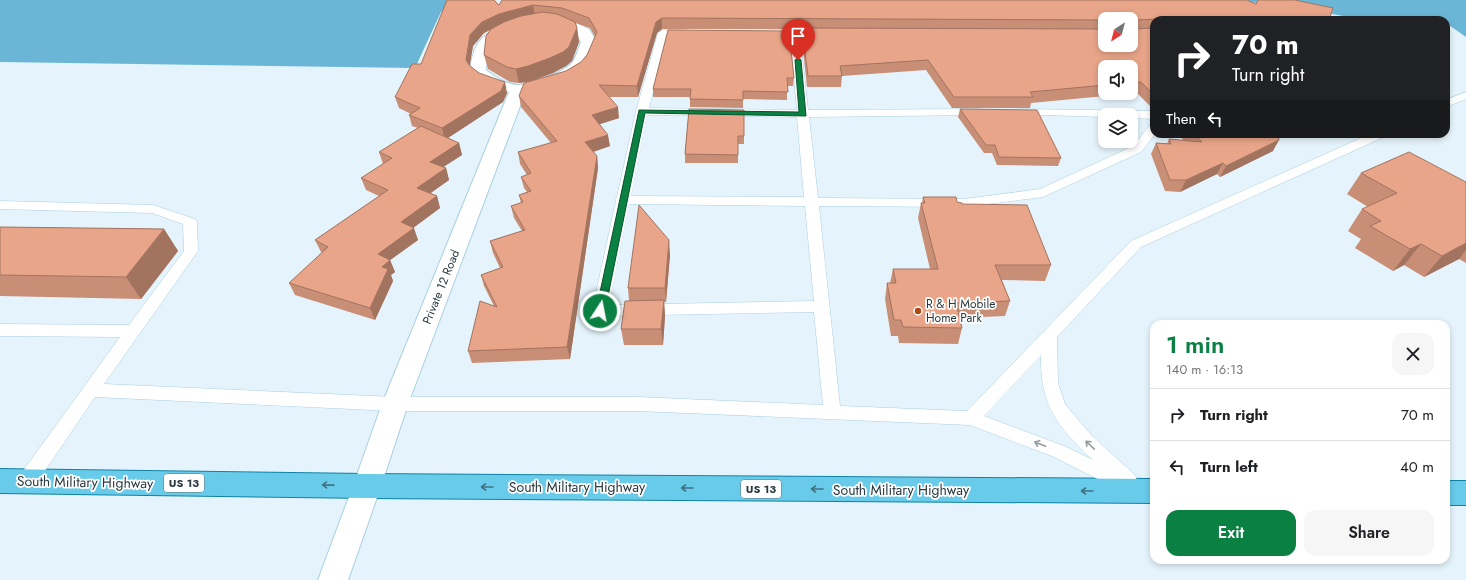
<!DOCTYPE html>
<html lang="en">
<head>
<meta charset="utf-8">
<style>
	:root { --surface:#fff; --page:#f6f6f6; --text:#202124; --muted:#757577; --line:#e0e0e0; --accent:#0b8043 }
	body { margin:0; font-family:Jost,sans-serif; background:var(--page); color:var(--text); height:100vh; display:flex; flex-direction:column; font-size:15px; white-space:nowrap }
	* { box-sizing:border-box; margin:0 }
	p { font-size:13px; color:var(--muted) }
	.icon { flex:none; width:22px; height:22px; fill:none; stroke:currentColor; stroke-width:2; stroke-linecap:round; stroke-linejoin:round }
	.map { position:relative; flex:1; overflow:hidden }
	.side { position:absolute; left:1150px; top:320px; width:300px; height:244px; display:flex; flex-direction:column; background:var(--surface); border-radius:12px; box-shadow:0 2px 6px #0003 }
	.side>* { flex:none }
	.guide { position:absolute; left:1150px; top:16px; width:300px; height:122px; border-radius:12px; box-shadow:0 2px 6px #0003; background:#202124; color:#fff; overflow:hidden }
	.needle { width:26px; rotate:216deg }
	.tools { position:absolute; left:1098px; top:12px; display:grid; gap:8px }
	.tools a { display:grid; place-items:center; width:40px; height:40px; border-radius:8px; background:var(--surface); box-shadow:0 2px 6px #0003; font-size:20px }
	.pin { position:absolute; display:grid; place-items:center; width:34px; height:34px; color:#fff; margin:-41px -17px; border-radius:50% 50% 50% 0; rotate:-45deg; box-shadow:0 0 4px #0007 }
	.pin .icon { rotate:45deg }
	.me { position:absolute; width:44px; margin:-22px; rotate:11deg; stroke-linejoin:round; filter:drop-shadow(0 0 3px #0008) }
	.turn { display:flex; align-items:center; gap:14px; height:84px; padding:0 16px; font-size:18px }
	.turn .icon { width:52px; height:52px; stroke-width:2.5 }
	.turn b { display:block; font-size:28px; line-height:34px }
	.then { display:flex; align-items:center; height:38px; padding:0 16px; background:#0003; gap:8px; font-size:15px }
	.round { display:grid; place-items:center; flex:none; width:42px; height:42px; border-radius:12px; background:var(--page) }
	.overview { display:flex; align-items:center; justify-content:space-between; height:68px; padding:0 16px }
	h1 { font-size:24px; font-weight:600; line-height:30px; color:var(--accent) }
	.primary-button { display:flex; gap:8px; margin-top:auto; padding:8px 16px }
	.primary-button a { flex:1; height:46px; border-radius:12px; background:var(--accent); color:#fff; font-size:16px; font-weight:600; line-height:46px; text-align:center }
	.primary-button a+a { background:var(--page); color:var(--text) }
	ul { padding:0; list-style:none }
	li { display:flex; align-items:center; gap:12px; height:52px; padding:0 16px; border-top:1px solid var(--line) }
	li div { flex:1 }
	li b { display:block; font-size:15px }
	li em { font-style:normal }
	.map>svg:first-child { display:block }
</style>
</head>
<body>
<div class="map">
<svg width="1466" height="580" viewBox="0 0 1466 580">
	<rect width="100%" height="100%" fill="#e5f4fc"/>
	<g fill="#6bb6d7">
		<path d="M0 0H458L441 12 415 68 0 62Z"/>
		<path d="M1138 0H1466V37L1446 23V20L1438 18 1343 16 1275 3Z"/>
	</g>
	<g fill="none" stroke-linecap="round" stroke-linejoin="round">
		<defs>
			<g id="service">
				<path d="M663 30H686L691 33 686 36H667L649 108 797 110 790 36H770L765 33 770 30H822L827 33 826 35 800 36 808 110 979 109 983 110 985 112 983 114 979 115 809 117 818 198 964 199 1040 189 1133 146 1150 125 1154 124V134H1155L1141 152 1043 197 964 207 819 206 840 406 967 411 1131 241 1370 134H1386L1384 137 1141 247 1057 337 1058 383 1065 404 1092 436 1135 475 1140 488 1138 494 1131 496 1052 456 970 425 638 411H395L95 397 34 487 27 489 20 487 18 481 20 475 120 337 0 336V324L129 325 184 251 183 224 152 213 0 209V201L153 205 195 219 197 222 198 251 104 384 395 397H638L823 405 814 312 600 316 595 315 592 311 616 201 615 200 617 197 636 111 658 33ZM647 115 797 117 804 197 631 196ZM629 204 805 206 814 301 609 305ZM1041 355C1040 406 1057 426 1093 460L1064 446 984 416Z"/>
				<path d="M1466 92V99L1446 107V100Z"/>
				<path d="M1019 109 1154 111V119L1131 118V115H1105V117L1015 114 1013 112 1015 110Z"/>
			</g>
			<path id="minor" d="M550 17 573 21 589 29 597 42C594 50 591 58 587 65 574 83 545 88 525 93L408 404 381 486 377 494 367 498 357 494 353 486 382 404 509 92C494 88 480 85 470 71 473 48 477 37 499 28 506 25 510 23 517 25L519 28C517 32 513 33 509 35 490 43 488 50 486 70 495 77 507 85 519 85 532 84 561 73 571 64 576 59 578 49 581 42 574 28 559 28 545 24L543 21 545 18Z"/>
			<path id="tertiary" d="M367 474 377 478 381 486 348 580H318L353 486 357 478Z"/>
			<g id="primary">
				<path d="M0 469 367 474 1154 479V503L367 498 0 493Z"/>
				<rect x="1446" y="481" width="20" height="24"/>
			</g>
		</defs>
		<use href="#service" stroke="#a9cfe1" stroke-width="1"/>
		<use href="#minor" stroke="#a9cfe1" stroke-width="2"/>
		<use href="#tertiary" stroke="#a9cfe1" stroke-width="2"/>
		<use href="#primary" stroke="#1082a5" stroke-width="2"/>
		<use href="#service" fill="#fff" fill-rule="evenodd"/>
		<use href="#minor" fill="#fff" fill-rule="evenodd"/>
		<use href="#tertiary" fill="#fff" fill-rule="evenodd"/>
		<use href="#primary" fill="#67cbe9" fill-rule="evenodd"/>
	</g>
	<g fill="#c88e76" fill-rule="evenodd">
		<path d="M1256 4 1329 20H1154V110L1137 93 1031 103 1030 108H952L926 70 842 76 841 87H807L802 39V29H662L657 33 638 97H609L619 118 600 124 610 146 593 152 597 156 598 168 570 359 472 363 468 351 494 306 484 286 481 275 500 268 493 253 490 241 522 231 514 218 511 206 521 203 519 195 527 192 524 188 521 177 527 175 520 164 518 152 551 143 521 107 519 96 566 71 581 62 587 55 595 37 590 28 575 23 577 28 579 42 572 61 566 66 553 73 531 81 519 83 510 82 488 69 484 55 490 30 484 33 473 46 469 65 479 73 507 93 503 102 447 138 459 143 462 155 443 167 446 168 449 180 430 193 437 196 440 208 413 228 418 240 390 260 395 272 391 275 393 281 375 320 295 295 289 283 322 253 321 252 315 240 379 196 366 190 361 178 383 164 379 152 418 128 412 126 409 115 411 114 399 108 395 97 421 64 499 5ZM1105 19H1131L1105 45ZM1105 67H1131V93H1105Z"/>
		<path d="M668 30 794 78 793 86H787V100L743 99V108L690 107V97H653V89Z"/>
		<path d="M689 109 744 136V144H738V163H685V154Z"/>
		<path d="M960 109 1061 158 1058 166 997 165 992 153H984L958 117Z"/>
		<path d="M1178 134H1278L1273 151 1220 177 1217 174 1180 192 1165 191 1151 154 1156 143 1167 144 1169 139 1184 141Z"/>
		<path d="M1361 173 1466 182V263L1459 259 1424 277 1404 265 1393 271 1355 248 1361 239 1348 231 1362 209 1368 207 1347 194Z"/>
		<path d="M923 197 957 202 962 204 1051 265 1045 281 1002 280 1010 301 1005 316 960 318 962 328 958 344 899 343 898 336H891L885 299 887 283H890L893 269H930L918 218 921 203H922Z"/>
		<path d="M0 227 164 229 178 251 141 299 0 296Z"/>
		<path d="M670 255 666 302H664L665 316 663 345H624L621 329 629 301 628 288Z"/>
	</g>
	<g fill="#a27460">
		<path d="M533 5 535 16 501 24 484 33 473 46 469 71 466 60 470 35 482 22 499 14Z"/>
		<path d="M662 18V29L657 33 638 97 637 86 656 22Z"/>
		<path d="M577 28 579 42 572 61 566 66 553 73 531 81 519 83 516 69Z"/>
		<path d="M505 82 507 93 503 102 445 140 442 128Z"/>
		<path d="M618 107 619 118 594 126 592 115Z"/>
		<path d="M608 135 610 146 587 154 585 142Z"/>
		<path d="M1279 140 1273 151 1220 177 1226 166Z"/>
		<path d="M459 143 462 155 434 173 430 162Z"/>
		<path d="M597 156 598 168 570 359 567 347Z"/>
		<path d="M1223 163 1217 174 1180 192 1186 180Z"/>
		<path d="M446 168 449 180 421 200 417 188Z"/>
		<path d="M437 196 440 208 405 234 401 222Z"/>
		<path d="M414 228 418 240 382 266 378 254Z"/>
		<path d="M164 229 178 251 141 299 126 277Z"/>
		<path d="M669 240 670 255 666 302 665 288Z"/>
		<path d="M1466 243V250L1459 259 1424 277 1442 256Z"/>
		<path d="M1421 244 1404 265 1393 271 1410 249Z"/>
		<path d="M390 260 395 272 391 275 393 281 375 320 370 308 382 267Z"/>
		<path d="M664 300 665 316 663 345 661 329Z"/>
	</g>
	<g fill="#e8a589" stroke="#a27460">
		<path d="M447 0H494L499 5 502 0H1247L1256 4 1258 0H1295L1333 8 1329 20H1159L1158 19 1135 20 1133 22V28L1135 29 1154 28V95L1141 82 1131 83V67H1105V85L1030 92 1033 97H954L928 60 840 66 842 76H808L802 28 1105 29V45H1131V19H1105V20L662 18 656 22 637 86 599 85 618 107 592 115 608 135 585 142 597 156 567 347 468 351 480 301 497 307 481 275 503 267 490 241 525 230 511 206 523 202 519 195 531 191 521 177 531 173 518 152 557 141 519 96 524 83 566 71 581 62 587 55 597 32 589 18 562 8 533 5 499 14 482 22 470 35 466 60 470 66 479 73 505 82 501 91 442 128 409 115 420 108 395 97 412 64H421Z"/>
		<path d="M543 12 557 14 575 22 577 28 569 47 563 52 550 58 528 66 516 69 507 67 484 55 486 36 491 29 504 22 521 16Z"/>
		<path d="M668 30 789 31 794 78H787L788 92 743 91V100L690 99 691 89H653Z"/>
		<path d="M689 109 744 110V136H738V155L685 154Z"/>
		<path d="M960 109 1037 110 1061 158 999 157 995 145H986Z"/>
		<path d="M421 126 459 143 430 162 446 168 417 188 437 196 401 222 414 228 378 254 390 260 382 267 388 269 370 308 289 283 328 247 315 240 388 190 361 178 392 158 379 152Z"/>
		<path d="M1194 134H1278L1279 140 1226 166 1223 163 1186 180H1170L1156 143 1171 144 1169 139 1202 142Z"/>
		<path d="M1409 152 1466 182V243L1442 256 1421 244 1410 249 1370 226 1381 221 1362 209 1397 193 1361 173Z"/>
		<path d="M923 197H956L957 202 962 203V204L1027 205 1051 265H995L1010 301 956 303 962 328 903 327 901 320H894L887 283H896L893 269H938L921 203H925Z"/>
		<path d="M639 205 669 240 665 288H628Z"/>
		<path d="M0 227 164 229 126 277 0 275Z"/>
		<path d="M664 300 661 329H621L625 301Z"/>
	</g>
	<defs><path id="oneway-shaft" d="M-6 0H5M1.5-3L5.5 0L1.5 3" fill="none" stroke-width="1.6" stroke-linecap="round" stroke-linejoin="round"/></defs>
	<g stroke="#949ca0">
		<use href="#oneway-shaft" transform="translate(1040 444) rotate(-159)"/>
		<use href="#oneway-shaft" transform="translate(1090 445) rotate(-136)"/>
	</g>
	<g stroke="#427384">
		<use href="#oneway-shaft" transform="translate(328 485) rotate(-179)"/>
		<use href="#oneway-shaft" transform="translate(487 487) rotate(-180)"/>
		<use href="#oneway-shaft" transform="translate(687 488) rotate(-180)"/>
		<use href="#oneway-shaft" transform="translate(817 489) rotate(-180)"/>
		<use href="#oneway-shaft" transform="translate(1087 491) rotate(-180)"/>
	</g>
	<path fill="#0b8043" stroke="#07532c" d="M798 58 801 60 806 116 645 113 605 311 604 313H597L596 311 639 110 799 112 795 60Z"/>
	<circle fill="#ad4917" stroke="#fff" stroke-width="1.5" cx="918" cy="311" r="4"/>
	<g text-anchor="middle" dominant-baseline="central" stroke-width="3.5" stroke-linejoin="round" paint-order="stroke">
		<g fill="#fff" stroke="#697479" stroke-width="1">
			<rect x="164" y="474" width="40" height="18" rx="3"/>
			<rect x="741" y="480" width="40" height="18" rx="3"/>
		</g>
		<g font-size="11" font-weight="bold" fill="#293940">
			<text x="184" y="483">US 13</text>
			<text x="761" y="489">US 13</text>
		</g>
		<g font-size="12" fill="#293940" stroke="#fff">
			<text transform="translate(441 287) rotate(-68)">Private 12 Road</text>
		</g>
		<g font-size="12" fill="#293940" stroke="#fff" text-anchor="start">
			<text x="926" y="304">R &amp; H Mobile<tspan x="926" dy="14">Home Park</tspan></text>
		</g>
		<g font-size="14" fill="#293940" stroke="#fff">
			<text transform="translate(85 482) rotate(1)">South Military Highway</text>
			<text x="577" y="487">South Military Highway</text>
			<text x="901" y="490">South Military Highway</text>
		</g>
	</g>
</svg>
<div class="tools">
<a><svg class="needle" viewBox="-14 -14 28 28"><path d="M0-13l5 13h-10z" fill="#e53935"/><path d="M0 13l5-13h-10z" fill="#757577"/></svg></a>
<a><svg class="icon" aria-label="sound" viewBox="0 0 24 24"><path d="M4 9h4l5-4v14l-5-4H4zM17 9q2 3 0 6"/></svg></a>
<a><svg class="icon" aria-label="layers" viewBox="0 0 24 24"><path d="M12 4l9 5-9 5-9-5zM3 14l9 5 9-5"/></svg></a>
</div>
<div class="pin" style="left:798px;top:60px;background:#d93025"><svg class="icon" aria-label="arrive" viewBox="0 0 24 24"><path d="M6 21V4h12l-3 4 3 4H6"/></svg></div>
<svg class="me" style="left:600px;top:311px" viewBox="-20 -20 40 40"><circle r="17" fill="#0b8043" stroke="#fff" stroke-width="3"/><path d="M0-11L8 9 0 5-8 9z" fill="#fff"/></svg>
<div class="guide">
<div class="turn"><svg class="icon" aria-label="right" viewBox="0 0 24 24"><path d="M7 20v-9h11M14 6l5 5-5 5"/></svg><div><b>70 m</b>Turn right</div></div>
<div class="then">Then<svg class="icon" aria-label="left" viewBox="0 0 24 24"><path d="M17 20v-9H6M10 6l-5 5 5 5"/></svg></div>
</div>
<section class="side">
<div class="overview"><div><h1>1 min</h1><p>140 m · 16:13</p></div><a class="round"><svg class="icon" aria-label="close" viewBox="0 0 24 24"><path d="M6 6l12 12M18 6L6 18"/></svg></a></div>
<ul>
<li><svg class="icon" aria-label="right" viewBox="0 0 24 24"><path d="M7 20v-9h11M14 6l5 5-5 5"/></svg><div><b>Turn right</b></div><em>70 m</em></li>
<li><svg class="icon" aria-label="left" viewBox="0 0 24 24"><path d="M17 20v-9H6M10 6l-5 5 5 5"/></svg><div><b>Turn left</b></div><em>40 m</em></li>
</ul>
<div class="primary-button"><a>Exit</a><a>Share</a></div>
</section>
</div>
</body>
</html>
